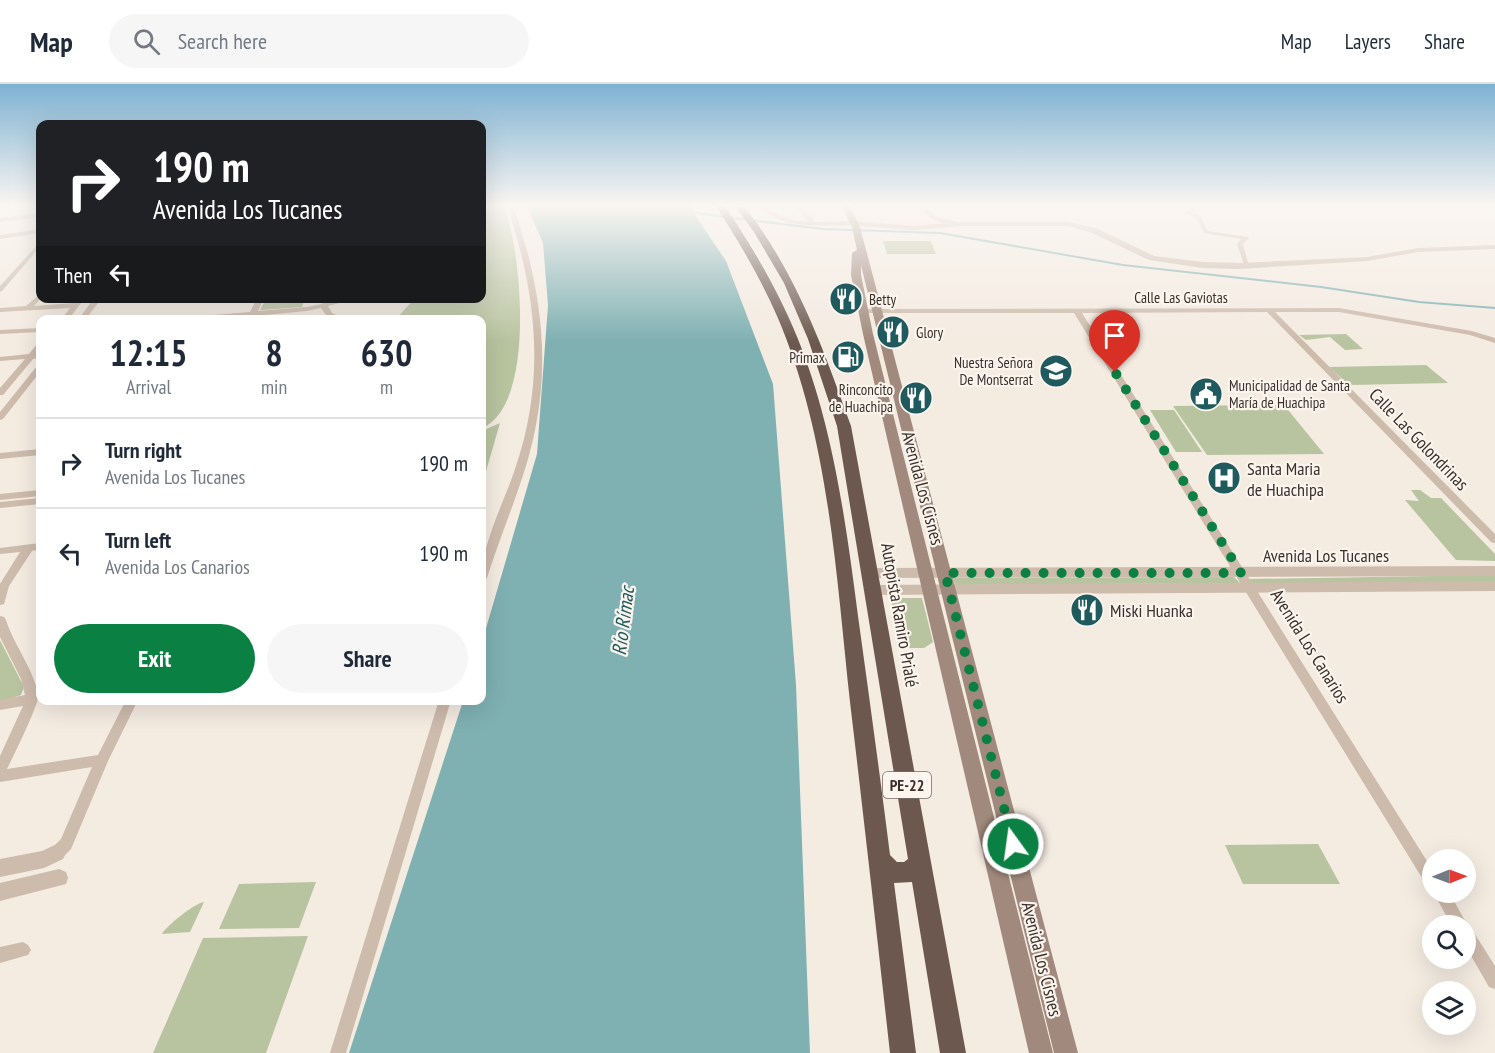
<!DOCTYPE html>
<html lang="en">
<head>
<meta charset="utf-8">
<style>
	:root { --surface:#fff; --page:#f6f6f7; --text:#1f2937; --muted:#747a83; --line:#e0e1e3; --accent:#0b8043 }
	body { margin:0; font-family:"PT Sans Narrow",sans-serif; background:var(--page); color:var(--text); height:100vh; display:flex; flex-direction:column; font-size:22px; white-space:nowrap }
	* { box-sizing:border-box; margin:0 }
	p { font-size:20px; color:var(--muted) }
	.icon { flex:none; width:33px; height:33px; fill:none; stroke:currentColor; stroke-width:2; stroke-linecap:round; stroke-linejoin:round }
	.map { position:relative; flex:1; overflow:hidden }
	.drawer { position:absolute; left:36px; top:231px; width:450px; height:390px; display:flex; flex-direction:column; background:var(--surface); border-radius:12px; box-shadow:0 6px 24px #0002 }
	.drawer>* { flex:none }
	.guide { position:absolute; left:36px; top:36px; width:450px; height:183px; border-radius:12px; box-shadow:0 6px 24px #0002; background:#202124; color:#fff; overflow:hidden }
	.needle { width:39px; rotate:89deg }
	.controls { position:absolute; left:1422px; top:765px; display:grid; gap:12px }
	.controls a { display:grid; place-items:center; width:54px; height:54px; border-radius:50%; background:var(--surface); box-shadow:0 6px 24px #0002; font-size:30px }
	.pin { position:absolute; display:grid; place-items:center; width:51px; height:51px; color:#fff; margin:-62px -26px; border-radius:50% 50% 50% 0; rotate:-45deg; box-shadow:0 0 6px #0007 }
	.pin .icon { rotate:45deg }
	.me { position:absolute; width:66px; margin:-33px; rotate:346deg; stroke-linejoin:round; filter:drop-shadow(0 0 4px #0008) }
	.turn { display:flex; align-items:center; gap:21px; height:126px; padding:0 18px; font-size:27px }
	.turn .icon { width:78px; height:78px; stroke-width:2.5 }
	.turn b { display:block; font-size:42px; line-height:51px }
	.then { display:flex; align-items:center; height:57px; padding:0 18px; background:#0003; gap:12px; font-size:22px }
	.eta { display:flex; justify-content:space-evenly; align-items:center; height:102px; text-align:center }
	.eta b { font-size:36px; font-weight:700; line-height:42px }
	.action { display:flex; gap:12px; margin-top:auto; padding:12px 18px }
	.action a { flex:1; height:69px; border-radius:36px; background:var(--accent); color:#fff; font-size:24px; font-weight:700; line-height:69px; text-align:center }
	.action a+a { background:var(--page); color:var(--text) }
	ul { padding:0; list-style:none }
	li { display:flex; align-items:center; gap:18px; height:90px; padding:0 18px; border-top:2px solid var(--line) }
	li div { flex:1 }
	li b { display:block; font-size:22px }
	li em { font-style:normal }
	header { display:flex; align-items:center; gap:36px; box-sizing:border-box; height:84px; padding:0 30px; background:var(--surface); border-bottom:2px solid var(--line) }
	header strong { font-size:28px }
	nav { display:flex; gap:33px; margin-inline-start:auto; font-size:21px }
	.search { width:420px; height:54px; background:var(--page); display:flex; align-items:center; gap:15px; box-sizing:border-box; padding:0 21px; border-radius:33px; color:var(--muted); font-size:22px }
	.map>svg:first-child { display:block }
</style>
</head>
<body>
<header>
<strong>Map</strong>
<div class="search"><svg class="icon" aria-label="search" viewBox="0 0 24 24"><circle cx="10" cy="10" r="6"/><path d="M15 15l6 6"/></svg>Search here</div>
<nav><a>Map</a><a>Layers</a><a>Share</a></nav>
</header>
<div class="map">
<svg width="1495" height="969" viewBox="0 0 1495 969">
	<rect width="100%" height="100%" fill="#f4ebe1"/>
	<g fill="#b8c4a0">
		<path d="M482 122H504C522 168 536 322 482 344V236L396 235 414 215 482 214Z"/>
		<path d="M883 157H931L936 170H887Z"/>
		<path d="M266 215V214L305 215 302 223 260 226Z"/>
		<path d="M1346 250 1363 265 1345 266 1330 253 1306 256 1299 251Z"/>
		<path d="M1426 281 1448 299 1349 301 1329 283Z"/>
		<path d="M1284 321 1324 370 1207 371 1173 322Z"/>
		<path d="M1150 326H1174L1202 368H1176Z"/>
		<path d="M500 339 482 401V347Z"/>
		<path d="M1411 406H1420L1431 414H1441L1495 470V477L1456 476 1405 416 1419 417Z"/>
		<path d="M1495 491V499L1253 500 1248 495Z"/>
		<path d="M1234 493 1240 499 955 501 953 494Z"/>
		<path d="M895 514H922L933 558 924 564H900L891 517Z"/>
		<path d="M0 556 24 603 21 611 0 618Z"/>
		<path d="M1318 760 1340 800H1243L1225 761Z"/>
		<path d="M316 798 299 844 219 845 239 800Z"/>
		<path d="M204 818 190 848 162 850C166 842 195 819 204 818Z"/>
		<path d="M308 852 266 969H153L203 854Z"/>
	</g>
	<path fill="#7fb0b2" d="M527 122H689L726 177 773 300 796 601 810 969H349L463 617 482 616V558L537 370 548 221 543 159Z"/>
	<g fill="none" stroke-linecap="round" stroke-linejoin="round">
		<g stroke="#7fb0b2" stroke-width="2">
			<path d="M690 128 725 133"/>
			<path d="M732 134 823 145 940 149 1123 181 1321 203 1419 218 1495 224"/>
		</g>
		<g fill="#cdbbac" fill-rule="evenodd">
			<path d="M0 122H7L0 125Z"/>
			<path d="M507 122H513C539 195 551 270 535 346 525 397 502 445 487 494L482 498C478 468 505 416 515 385 546 295 537 211 507 122Z"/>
			<path d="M758 122C767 122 772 128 780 132 789 136 799 137 809 138L795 122H801L815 138 852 137 855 139 852 141C820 142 783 146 758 122Z"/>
			<path d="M920 122H926C935 137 950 134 964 140L961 142C945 140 929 138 920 122Z"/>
			<path d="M1188 122H1194L1195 126 1192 129 1200 132 1208 147 1248 153 1249 154 1243 160 1249 182 1244 181 1237 160 1241 155 1204 149 1196 134 1185 129 1189 125Z"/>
			<path d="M40 129V133L0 138V134Z"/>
			<path d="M40 145V149L0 155V151Z"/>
			<path d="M40 158V163L2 207 0 208V202Z"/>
			<path d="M40 210 41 214 34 222 74 219 78 214H85L68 236H61L70 224 0 228V224L26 222Z"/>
			<path d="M94 214H137L98 219 85 236H78Z"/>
			<path d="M257 214H264L258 227 307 223 322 220 323 214H330L329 218 344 214H358L328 222 332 229 336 231 334 233 336 236H314L326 231 321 224 307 227 255 232 251 235 248 232 208 236H174L177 234 250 228Z"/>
			<path d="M1339 224 1472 247 1495 254V259L1470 251 1339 228H1275L1495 450V459L1491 458 1267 228 1082 229 1432 785V804L1427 802 1074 229H863L859 227 863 225Z"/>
			<path d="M40 244V248L0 250V246Z"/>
			<path d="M37 260H40V266L37 270 40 272 39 274 33 275 3 311H0V304L25 275 0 277V273L29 270Z"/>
			<path d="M37 282H40V288L3 335 0 336V328Z"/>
			<path d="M40 365V371L0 375V369Z"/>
			<path d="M40 406V412L0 416V410Z"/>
			<path d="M40 414V420L0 424V418Z"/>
			<path d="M40 459V465L32 467 9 502 4 520 0 521V500L20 468 0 470V464Z"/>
			<path d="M0 532 4 533 6 536C13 560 37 590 38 613 38 622 13 673 7 685L98 671 126 616H138L108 677 71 765 62 774 57 776 52 774 50 769 52 764 61 755 92 683 0 698V672L23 622 0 626V616L25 611 21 595 0 553Z"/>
			<path d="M439 616H451L346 969H330Z"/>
			<path d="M1433 808H1449L1468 842 1471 844 1495 882V905L1489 903 1466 863V842H1452Z"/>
			<path d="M23 858 28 861 31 866 28 871 0 879V863Z"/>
		</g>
		<g fill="#cdbbac" fill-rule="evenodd">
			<path d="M852 137 913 142 961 138H1069L1098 145 1154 172 1203 178 1240 179 1367 173 1418 164 1495 161V165L1418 168 1367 177 1240 185 1203 184 1149 176 1092 149 1069 142H961L913 146 849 141 848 139Z"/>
			<path d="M1495 482V492L870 494 863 489 870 484Z"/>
			<path d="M1495 497V507L873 511 866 506 873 501Z"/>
			<path d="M57 760 63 763 66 769 63 775 44 784 0 793V775L42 767Z"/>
			<path d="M59 785 66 788 68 794 66 800 0 817V799Z"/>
		</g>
		<path fill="#a18a7d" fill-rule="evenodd" d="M842 122H850L860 143 1078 969H1054L861 181V191L873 250 1053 969H1029L863 250 851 191 852 169 857 166 852 143Z"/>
		<path fill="#6c584f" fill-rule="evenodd" d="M716 122H725C749 158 770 193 788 232 831 325 845 432 858 532 869 612 880 691 890 771L897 778H904L908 775 837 342 808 255 784 199 754 148 735 122H744C796 188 823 264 851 342L966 969H940L912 798 894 799 916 969H890C877 852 864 735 850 618 836 490 829 352 777 232 760 193 739 158 716 122Z"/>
	</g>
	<linearGradient id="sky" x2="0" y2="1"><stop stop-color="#7eb2d2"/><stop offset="0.47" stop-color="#faf6f2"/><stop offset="1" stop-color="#faf6f2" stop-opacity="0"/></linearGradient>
	<rect width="1495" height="258" fill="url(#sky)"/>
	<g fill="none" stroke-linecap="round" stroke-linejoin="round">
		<path stroke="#0b8043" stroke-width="10" stroke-dasharray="0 18" d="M1013 760 945 489H1241L1115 288"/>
	</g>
	<defs>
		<symbol id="restaurant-disc" viewBox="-11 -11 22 22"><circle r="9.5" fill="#1f5a5e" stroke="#fbf5ee"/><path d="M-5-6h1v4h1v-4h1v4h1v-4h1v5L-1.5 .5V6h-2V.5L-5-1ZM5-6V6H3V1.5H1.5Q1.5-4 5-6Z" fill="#fff"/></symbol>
		<symbol id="fuel-disc" viewBox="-11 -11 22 22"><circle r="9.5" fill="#1f5a5e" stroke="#fbf5ee"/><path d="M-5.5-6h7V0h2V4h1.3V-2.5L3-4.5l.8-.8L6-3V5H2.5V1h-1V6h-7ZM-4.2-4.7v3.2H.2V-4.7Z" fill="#fff"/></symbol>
		<symbol id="school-disc" viewBox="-11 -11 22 22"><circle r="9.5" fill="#1f5a5e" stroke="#fbf5ee"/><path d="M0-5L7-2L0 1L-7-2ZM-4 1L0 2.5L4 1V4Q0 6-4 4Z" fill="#fff"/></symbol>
		<symbol id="civic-disc" viewBox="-11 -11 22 22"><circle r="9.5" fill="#1f5a5e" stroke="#fbf5ee"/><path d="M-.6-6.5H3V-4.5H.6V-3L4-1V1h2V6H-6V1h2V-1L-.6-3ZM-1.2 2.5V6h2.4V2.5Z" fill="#fff"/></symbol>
		<symbol id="hospital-disc" viewBox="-11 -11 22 22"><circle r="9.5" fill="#1f5a5e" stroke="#fbf5ee"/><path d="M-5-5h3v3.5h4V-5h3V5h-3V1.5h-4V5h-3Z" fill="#fff"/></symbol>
	</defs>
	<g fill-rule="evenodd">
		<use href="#restaurant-disc" x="827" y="196" width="38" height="38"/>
		<use href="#restaurant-disc" x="874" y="229" width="38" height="38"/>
		<use href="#fuel-disc" x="829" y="254" width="38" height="38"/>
		<use href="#school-disc" x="1037" y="268" width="38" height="38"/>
		<use href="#civic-disc" x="1187" y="291" width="38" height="38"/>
		<use href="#restaurant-disc" x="897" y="295" width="38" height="38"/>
		<use href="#hospital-disc" x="1205" y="375" width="38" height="38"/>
		<use href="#restaurant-disc" x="1068" y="507" width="38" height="38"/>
	</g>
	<g text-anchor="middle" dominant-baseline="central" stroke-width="4.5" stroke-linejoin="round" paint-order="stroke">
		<g font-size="15" fill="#3b302b" stroke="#fbf5ee">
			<text x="1181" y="213">Calle Las Gaviotas</text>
		</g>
		<g font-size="15" fill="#3b302b" stroke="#fbf5ee" text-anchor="start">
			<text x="869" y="215">Betty</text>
			<text x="916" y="248">Glory</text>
			<text x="825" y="273" text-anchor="end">Primax</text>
			<text x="1033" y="278" text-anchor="end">Nuestra Señora<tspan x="1033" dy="17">De Montserrat</tspan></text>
			<text x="1229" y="301">Municipalidad de Santa<tspan x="1229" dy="17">María de Huachipa</tspan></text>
			<text x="893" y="305" text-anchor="end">Rinconcito<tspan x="893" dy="17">de Huachipa</tspan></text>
		</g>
		<rect fill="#fbf5ee" stroke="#756b66" stroke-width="1.5" x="883" y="688" width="48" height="26" rx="4.5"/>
		<g font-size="16" font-weight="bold" fill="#3b302b">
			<text x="907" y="701">PE-22</text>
		</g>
		<g font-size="18" fill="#3b302b" stroke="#fbf5ee">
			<text transform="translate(1419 355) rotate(46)">Calle Las Golondrinas</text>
			<text transform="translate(923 404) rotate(75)">Avenida Los Cisnes</text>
			<text x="1326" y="471">Avenida Los Tucanes</text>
			<text transform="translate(900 531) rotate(80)">Autopista Ramiro Prialé</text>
			<text transform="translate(1310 562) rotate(58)">Avenida Los Canarios</text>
			<text transform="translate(1042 875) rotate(76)">Avenida Los Cisnes</text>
		</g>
		<g font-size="18" fill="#3b302b" stroke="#fbf5ee" text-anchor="start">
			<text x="1247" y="384">Santa Maria<tspan x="1247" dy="21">de Huachipa</tspan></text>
			<text x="1110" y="526">Miski Huanka</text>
		</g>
		<g font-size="20" font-style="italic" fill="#1f5a5e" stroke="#fbf5ee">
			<text transform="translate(623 537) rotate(-83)">Río Rímac</text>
		</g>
	</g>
</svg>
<div class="controls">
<a><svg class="needle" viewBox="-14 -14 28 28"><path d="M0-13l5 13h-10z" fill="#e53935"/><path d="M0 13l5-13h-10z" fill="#747a83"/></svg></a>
<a><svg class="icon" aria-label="search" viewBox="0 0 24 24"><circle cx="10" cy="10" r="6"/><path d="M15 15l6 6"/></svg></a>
<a><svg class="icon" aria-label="layers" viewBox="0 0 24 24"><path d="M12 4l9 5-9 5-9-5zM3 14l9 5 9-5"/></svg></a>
</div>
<div class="pin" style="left:1115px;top:288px;background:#d93025"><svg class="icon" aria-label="arrive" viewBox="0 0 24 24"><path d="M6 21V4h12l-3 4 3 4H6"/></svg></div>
<svg class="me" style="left:1013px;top:760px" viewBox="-20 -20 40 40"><circle r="17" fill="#0b8043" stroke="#fff" stroke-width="3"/><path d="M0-11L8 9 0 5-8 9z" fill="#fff"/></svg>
<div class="guide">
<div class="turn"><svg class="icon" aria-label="right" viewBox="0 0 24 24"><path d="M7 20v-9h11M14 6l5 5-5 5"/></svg><div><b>190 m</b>Avenida Los Tucanes</div></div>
<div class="then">Then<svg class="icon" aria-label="left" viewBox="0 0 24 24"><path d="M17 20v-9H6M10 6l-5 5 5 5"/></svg></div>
</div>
<section class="drawer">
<div class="eta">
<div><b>12:15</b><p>Arrival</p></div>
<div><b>8</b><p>min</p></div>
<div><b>630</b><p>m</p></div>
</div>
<ul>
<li><svg class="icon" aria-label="right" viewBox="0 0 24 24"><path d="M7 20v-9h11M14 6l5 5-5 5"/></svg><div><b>Turn right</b><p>Avenida Los Tucanes</p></div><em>190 m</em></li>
<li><svg class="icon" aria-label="left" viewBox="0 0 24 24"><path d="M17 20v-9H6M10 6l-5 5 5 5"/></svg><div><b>Turn left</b><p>Avenida Los Canarios</p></div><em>190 m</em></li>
</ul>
<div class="action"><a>Exit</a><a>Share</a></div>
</section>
</div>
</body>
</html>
